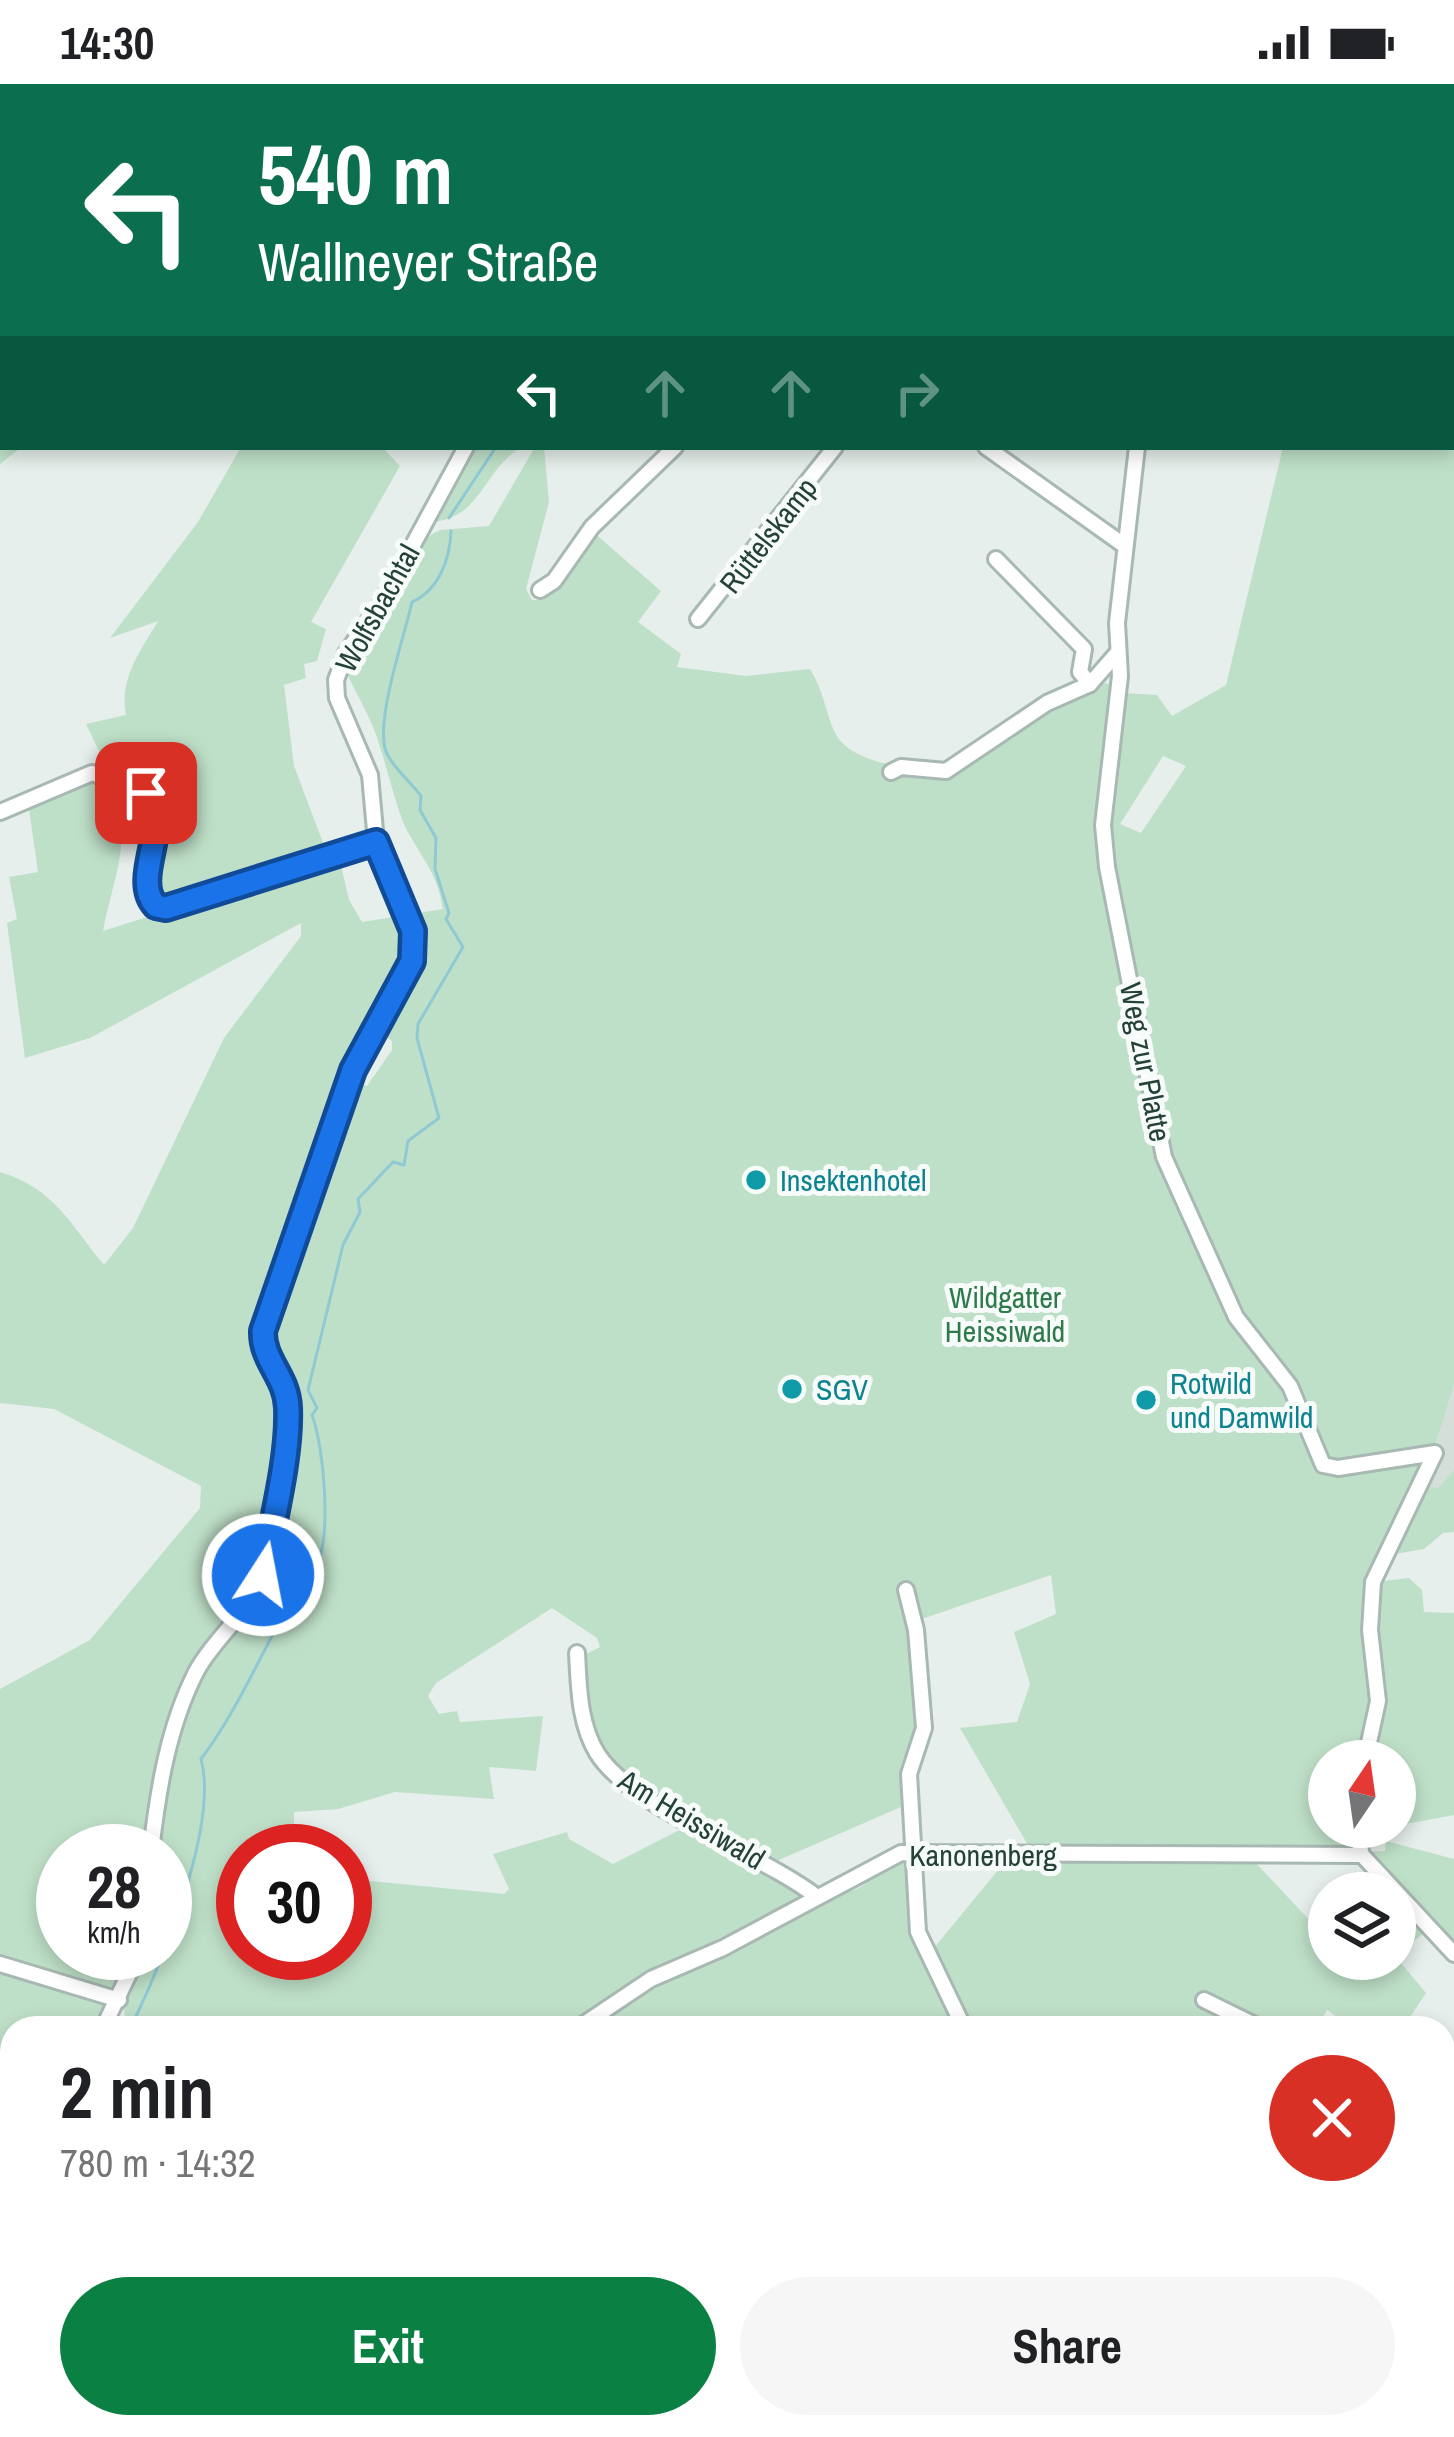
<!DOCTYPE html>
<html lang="en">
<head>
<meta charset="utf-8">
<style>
	:root { --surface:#fff; --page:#f6f6f6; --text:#202124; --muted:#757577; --accent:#0b8043 }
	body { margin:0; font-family:"Archivo Narrow",sans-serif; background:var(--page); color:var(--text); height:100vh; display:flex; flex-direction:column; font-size:45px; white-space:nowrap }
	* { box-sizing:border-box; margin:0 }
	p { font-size:39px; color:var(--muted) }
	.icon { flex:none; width:66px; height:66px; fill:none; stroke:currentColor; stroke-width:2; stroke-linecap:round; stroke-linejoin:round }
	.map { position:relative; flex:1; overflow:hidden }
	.side { position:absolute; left:0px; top:1932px; width:1455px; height:423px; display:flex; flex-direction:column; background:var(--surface); border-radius:36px 36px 0 0; box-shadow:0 6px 18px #0003 }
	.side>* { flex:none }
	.guide { position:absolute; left:0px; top:0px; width:1455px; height:366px; box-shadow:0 6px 18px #0003; background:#0b6e4f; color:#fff; overflow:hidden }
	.needle { width:78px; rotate:13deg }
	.buttons { position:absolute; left:1308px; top:1656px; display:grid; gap:24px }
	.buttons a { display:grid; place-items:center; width:108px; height:108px; border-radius:50%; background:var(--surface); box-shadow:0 6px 18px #0003; font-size:60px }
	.speed { position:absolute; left:36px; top:1740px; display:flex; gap:24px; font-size:60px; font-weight:700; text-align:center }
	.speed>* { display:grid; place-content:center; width:156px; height:156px; border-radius:50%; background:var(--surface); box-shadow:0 6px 18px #0003; line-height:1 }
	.speed small { font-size:30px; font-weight:400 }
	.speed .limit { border:18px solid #d22; background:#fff; color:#111 }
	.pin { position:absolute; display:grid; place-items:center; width:102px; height:102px; color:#fff; margin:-51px; border-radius:24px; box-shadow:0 6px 18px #0006 }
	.me { position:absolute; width:132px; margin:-66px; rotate:11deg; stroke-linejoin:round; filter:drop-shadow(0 0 9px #0008) }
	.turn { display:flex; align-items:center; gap:42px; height:252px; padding:0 60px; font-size:54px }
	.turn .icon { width:156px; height:156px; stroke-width:2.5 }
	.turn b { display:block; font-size:84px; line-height:102px }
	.lanes { display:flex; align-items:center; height:114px; padding:0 60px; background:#0003; justify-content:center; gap:60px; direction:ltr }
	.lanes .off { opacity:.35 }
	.round { display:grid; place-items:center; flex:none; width:126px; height:126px; border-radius:63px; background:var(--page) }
	.summary { display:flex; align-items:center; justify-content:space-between; height:204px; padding:0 60px }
	h1 { font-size:72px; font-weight:700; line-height:90px }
	.primary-button { display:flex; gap:24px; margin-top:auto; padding:24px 60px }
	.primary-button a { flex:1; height:138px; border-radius:72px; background:var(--accent); color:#fff; font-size:48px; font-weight:700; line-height:138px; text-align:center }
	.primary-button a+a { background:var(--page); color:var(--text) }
	.status { display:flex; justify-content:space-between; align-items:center; height:84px; padding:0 60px; background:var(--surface); direction:ltr }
	.status svg { height:33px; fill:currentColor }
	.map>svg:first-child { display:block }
</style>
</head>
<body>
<div class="status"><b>14:30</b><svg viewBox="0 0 49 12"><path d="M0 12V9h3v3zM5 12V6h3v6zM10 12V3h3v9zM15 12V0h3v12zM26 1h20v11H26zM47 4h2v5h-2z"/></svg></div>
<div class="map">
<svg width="1454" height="2353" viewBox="0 0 1454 2353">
	<rect width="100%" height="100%" fill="#e6efeb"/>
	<path fill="#d4dfda" d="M1454 1290V1386L1438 1404 1425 1403Z"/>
	<g fill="#bfe0c8" fill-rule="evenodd">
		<path d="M0 0H844L3 3V363H22L0 380Z"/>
		<path d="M1454 353V1300L1435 1362 1445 1369 1426 1402 1438 1404 1454 1386V1448L1443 1449 1424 1465 1395 1470 1384 1497 1409 1494 1422 1506 1424 1528 1454 1529V1731L1395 1742V1677H1329V1743H1388L1351 1756 1350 1767 1032 1768 960 1644 1017 1638 1030 1600 1014 1548 1056 1530 1051 1491 910 1539 921 1647 908 1720 765 1782 806 1813 641 1893 568 1944H113L126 1938 122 1917 143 1869H165V1767H159L165 1726 150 1723 146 1767H63V1869H136L116 1909 0 1877V1605L90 1556 200 1424 201 1402 54 1325 0 1319V1088C54 1104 71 1141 104 1181L133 1144 224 954 301 852V839L90 954 25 974 7 839 17 835 9 793 38 788 28 718 72 698H111C133 761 115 786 103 847L339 772 349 816 362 838 443 825C438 792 425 778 409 750 399 734 387 684 380 663 373 637 357 611 345 586L416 459 440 446 489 442 535 363H544L549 418 526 505 532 516H543L593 448 661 507 638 538 681 570 677 583 746 592 810 585C823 606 825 625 834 647 850 682 913 683 946 692L1050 621 1106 599 1123 609 1157 611 1172 632 1226 601 1283 363H1452ZM1163 672 1186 682 1141 749 1120 740ZM372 941 392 957V966L367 1002 347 996ZM552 1524 597 1554 600 1563 582 1572C595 1680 604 1683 697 1737L613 1780 569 1755 567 1748 493 1770 509 1805 504 1810 360 1796 345 1820V1869H243V1767L333 1765 294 1748V1728L338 1725 395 1708 494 1715 489 1683 536 1687 543 1632 460 1638 457 1627 439 1630 428 1612 436 1599Z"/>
		<path d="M241 363H382L400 382 311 538 326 545 317 577 304 580 306 594 284 601 294 682 328 772 166 822 154 817 159 724 111 692 86 640 126 631C119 594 140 568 158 537L110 554 198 438Z"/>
		<path d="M468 363H522C483 385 482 435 431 438L469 376Z"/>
		<path d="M1386 1757 1454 1775V1860L1365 1768 1385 1767Z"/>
		<path d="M906 1774 912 1831 961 1944H586L640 1905 835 1808C855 1809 868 1802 876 1784Z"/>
		<path d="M1008 1774 1254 1777 1329 1857V1875H1395V1809L1429 1845 1395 1872 1426 1909 1403 1944H1353L1327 1926 1316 1944H1271L1250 1931 1241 1944 1180 1940 1178 1944H967L929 1870Z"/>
		<path d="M0 1884 110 1918 111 1924 95 1944H12V2128L0 2153Z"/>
		<path d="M12 2144V2343H887L896 2353H0V2169Z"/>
		<path d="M1129 2343H1362L1372 2353H1132Z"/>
	</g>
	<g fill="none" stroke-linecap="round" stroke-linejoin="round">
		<g stroke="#8ec9d4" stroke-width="3">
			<path d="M287 0 289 3"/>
			<path d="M774 3 776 0"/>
			<path d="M0 259 3 257"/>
			<path d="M449 434 496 363"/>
			<path d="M133 1939C162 1878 219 1741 201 1675 241 1622 264 1561 298 1505 302 1497 312 1491 316 1483 332 1452 324 1363 312 1331L317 1324 308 1306 343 1161 360 1128 358 1115 393 1078 404 1081 408 1057 439 1034 417 954 418 940 463 863 446 835 449 829 435 785 436 754 420 726 421 712C410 697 396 687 387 670 373 641 405 551 412 518 439 506 450 475 451 447"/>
			<path d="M62 2353 66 2343"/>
		</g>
		<defs>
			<g id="minor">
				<path d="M1004 3 1007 0"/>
				<path d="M1192 3 1195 0"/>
				<path d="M1223 3 1225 0"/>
				<path d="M986 363 1125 462"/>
				<path d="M1137 363 1117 539 1120 592 1103 741 1107 783 1164 1073 1236 1233 1290 1302 1323 1381 1338 1384 1435 1369 1373 1498 1370 1546 1378 1617 1365 1677"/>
				<path d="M996 475 1084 565 1080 588 1090 600"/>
				<path d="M540 506 554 497 592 443 675 363"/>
				<path d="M698 535 835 363"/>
				<path d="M891 688 901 683 946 687 1047 619 1090 600 1118 568"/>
				<path d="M0 728 92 689 149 711 156 725 148 814 164 824 376 758"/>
				<path d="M906 1506 916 1546 924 1644 909 1690 918 1848 964 1944"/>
				<path d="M577 1569C579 1604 579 1639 597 1669 631 1724 762 1770 817 1813"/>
				<path d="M1355 1743 1362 1771 1454 1870"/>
				<path d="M151 1767C158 1706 168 1643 196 1588 215 1552 252 1528 263 1488 273 1455 292 1344 287 1314 281 1287 262 1275 263 1247L353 986 412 877 413 847 376 758 370 691 337 614 336 596 346 569 382 518 466 363"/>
				<path d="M0 1880 119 1916"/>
				<path d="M1204 1916 1261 1944"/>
				<path d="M103 1944 139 1869"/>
				<path d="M578 1944 651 1895 723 1864 901 1769 1362 1771"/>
				<path d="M1443 2055 1454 2061"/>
				<path d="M0 2163 12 2137"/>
				<path d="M1443 2306 1454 2320"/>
				<path d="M1053 2343 1056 2353"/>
				<path d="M956 2353 967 2343"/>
				<path d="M1451 2353 1454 2349"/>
			</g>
			<g id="major">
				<path d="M1452 9 1454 0"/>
				<path d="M1452 112 1454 125"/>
				<path d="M1452 168 1454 176"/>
			</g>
		</defs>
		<use href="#minor" stroke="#a8b8b2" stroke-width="20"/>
		<use href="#major" stroke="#c2cac8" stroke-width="24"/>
		<use href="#minor" stroke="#fff" stroke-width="14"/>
		<use href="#major" stroke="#6aa596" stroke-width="18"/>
	</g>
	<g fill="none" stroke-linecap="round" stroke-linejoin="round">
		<defs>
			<path id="route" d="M146 709C176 735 129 794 156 822L166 824 376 758 413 847 412 877 353 986 263 1247C262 1277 287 1292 288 1324 290 1374 272 1440 263 1491"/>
		</defs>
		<use href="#route" stroke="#114b97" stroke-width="30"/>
		<use href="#route" stroke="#1a73e8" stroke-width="21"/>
	</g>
	<g fill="#0f9aa8" stroke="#f7fbf9" stroke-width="4.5">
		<circle cx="756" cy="1096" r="12"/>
		<circle cx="792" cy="1305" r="12"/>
		<circle cx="1146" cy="1316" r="12"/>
	</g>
	<g text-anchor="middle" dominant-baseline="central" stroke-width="10" stroke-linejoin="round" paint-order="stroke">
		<g font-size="30" fill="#24423a" stroke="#f7fbf9">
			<text transform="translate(768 451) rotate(-52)">Rüttelskamp</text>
			<text transform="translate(377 524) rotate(-61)">Wolfsbachtal</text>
			<text transform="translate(1146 978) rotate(79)">Weg zur Platte</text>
			<text transform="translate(692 1735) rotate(31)">Am Heissiwald</text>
			<text x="983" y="1771">Kanonenberg</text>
		</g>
		<g font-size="30" fill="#0d838f" stroke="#f7fbf9" text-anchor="start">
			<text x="780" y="1096">Insektenhotel</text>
			<text x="1170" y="1299">Rotwild<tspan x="1170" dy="34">und Damwild</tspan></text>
			<text x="816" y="1305">SGV</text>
		</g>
		<g font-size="30" fill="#2d7a4b" stroke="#f7fbf9">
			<text x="1005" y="1213">Wildgatter<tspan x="1005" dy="34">Heissiwald</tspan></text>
		</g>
	</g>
</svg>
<div class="buttons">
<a><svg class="needle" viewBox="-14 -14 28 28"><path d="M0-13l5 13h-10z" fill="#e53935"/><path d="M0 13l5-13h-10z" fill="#757577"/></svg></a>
<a><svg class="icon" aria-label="layers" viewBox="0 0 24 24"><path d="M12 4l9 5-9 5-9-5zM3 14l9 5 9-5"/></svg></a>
</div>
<div class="speed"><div>28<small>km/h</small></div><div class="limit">30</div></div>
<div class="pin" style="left:146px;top:709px;background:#d93025"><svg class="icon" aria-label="arrive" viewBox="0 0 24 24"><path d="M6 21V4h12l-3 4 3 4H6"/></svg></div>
<svg class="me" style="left:263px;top:1491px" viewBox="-20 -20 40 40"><circle r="17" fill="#1a73e8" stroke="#fff" stroke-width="3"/><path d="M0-11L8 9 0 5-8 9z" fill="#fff"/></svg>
<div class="guide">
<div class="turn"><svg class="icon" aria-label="left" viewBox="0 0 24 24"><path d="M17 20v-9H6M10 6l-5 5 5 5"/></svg><div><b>540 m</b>Wallneyer Straße</div></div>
<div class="lanes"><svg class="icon" aria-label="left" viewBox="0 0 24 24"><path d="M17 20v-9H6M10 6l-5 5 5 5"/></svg><svg class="icon off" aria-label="ahead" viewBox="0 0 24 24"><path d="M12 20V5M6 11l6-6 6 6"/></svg><svg class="icon off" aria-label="ahead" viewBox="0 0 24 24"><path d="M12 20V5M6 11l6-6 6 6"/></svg><svg class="icon off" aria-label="right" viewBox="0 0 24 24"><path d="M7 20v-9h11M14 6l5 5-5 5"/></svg></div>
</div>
<section class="side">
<div class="summary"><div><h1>2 min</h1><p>780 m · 14:32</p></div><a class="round" style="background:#d93025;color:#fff"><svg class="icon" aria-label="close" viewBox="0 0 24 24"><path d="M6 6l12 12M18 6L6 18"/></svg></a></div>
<div class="primary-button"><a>Exit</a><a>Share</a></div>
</section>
</div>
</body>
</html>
